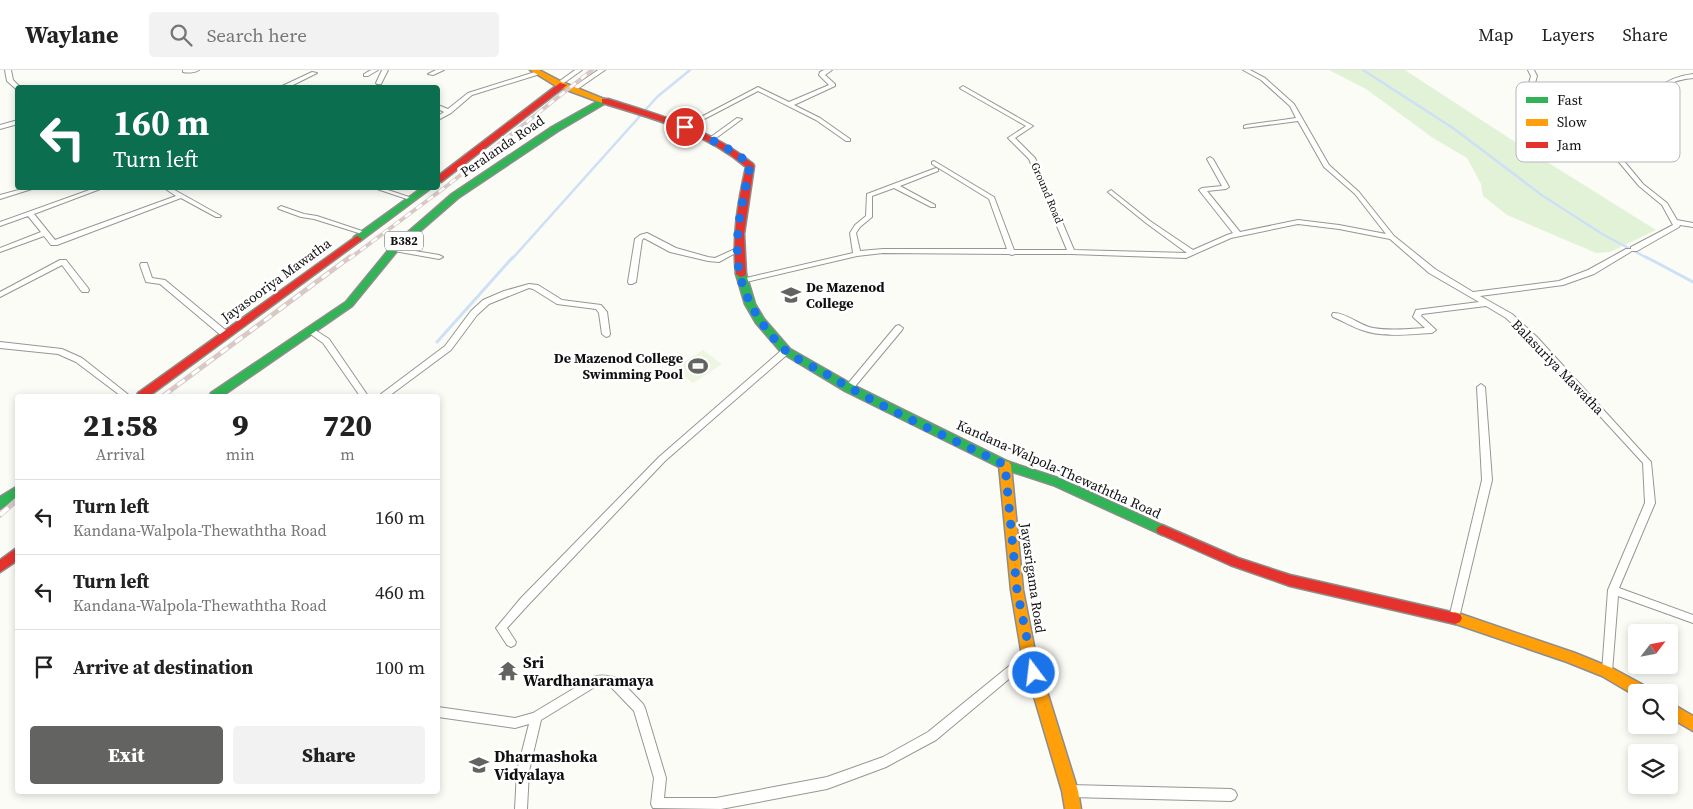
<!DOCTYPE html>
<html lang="en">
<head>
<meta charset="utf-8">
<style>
	:root { --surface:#fff; --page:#f2f2f2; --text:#222; --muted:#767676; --line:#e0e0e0; --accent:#636361 }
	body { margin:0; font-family:"Source Serif 4",serif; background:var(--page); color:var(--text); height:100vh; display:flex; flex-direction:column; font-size:19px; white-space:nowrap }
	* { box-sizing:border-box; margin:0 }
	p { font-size:16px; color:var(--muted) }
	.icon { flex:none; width:28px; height:28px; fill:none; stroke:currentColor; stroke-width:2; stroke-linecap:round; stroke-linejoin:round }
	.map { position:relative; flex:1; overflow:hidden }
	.drawer { position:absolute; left:15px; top:324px; width:425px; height:400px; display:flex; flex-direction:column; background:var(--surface); border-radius:5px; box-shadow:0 2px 8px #0003 }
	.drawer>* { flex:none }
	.hud { position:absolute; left:15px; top:15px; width:425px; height:105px; border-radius:5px; box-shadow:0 2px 8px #0003; background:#0b6e4f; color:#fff; overflow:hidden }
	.needle { width:32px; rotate:58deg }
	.fabs { position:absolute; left:1628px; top:554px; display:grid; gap:10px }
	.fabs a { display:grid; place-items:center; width:50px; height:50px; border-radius:5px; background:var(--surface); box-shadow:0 2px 8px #0003; font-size:25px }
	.pin { position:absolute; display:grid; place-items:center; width:42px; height:42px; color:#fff; margin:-21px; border:2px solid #fff; border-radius:50%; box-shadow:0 1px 5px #0007 }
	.me { position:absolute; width:55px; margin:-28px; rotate:345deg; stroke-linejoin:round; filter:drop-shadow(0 0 4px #0008) }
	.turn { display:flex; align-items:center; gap:18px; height:105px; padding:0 15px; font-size:22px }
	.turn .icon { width:65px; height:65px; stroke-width:2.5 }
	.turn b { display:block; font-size:35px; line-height:42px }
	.eta { display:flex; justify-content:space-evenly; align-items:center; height:85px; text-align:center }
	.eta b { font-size:30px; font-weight:800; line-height:35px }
	.action { display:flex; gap:10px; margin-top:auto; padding:10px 15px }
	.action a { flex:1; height:58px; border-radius:5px; background:var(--accent); color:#fff; font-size:20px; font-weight:800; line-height:58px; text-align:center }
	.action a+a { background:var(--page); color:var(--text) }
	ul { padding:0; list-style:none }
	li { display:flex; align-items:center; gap:15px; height:75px; padding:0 15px; border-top:1px solid var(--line) }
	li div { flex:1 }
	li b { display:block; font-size:19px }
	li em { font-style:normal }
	header { display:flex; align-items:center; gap:30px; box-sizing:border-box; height:70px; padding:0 25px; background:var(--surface); border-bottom:1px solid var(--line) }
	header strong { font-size:24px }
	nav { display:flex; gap:28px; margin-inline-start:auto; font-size:18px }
	.search { width:350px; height:45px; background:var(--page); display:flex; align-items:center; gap:12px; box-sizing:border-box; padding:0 18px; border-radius:5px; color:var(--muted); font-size:19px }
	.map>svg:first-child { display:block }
</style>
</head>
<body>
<header>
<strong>Waylane</strong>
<div class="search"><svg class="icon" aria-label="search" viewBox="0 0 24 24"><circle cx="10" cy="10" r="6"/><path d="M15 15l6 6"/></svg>Search here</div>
<nav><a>Map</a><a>Layers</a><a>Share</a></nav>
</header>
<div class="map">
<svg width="1693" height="739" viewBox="0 0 1693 739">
	<rect width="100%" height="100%" fill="#fcfcf7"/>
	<path fill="#e2f2d7" d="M1329 0H1405L1512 70 1656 160 1610 182 1596 183 1507 145 1483 126 1481 114 1467 88 1433 68 1366 19Z"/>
	<path fill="#ecf6e0" d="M703 280 722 294 693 313 674 298Z"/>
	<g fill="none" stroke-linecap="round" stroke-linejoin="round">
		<g stroke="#cde0f6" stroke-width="2.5">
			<path d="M1363 0 1453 58 1543 126 1604 165 1649 189"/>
			<path d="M512 189 657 27 690 0"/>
		</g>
		<g stroke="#cde0f6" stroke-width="3">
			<path d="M1646 187 1693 212"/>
			<path d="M437 272 513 187"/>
		</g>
		<defs>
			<g id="street">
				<path d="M5 0H11L13 10 21 18 16 19 7 11Z"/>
				<path d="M183 0H199C195 3 187 3 183 2Z"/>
				<path d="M371 0H378L368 6H364V4Z"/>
				<path d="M382 0H388L381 14H377L376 13Z"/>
				<path d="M436 0H444L433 5 428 4Z"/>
				<path d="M575 0H582L561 15H557V13Z"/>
				<path d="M598 0H605L576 20H572V18Z"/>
				<path d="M824 0H832L825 5 835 14V16L794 35 820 48 850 69V71H846L816 50 758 21 687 58 682 57 758 17 789 32 829 15 819 5 820 2Z"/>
				<path d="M1243 0H1250L1265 8 1294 34 1329 95 1359 122 1394 166 1435 199 1473 222 1559 211 1588 200 1626 179H1631V177L1673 155 1662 135 1639 116 1608 79 1620 62C1590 49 1552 38 1529 13L1531 6 1528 0H1534L1537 6 1535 13C1559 35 1593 46 1622 58 1642 32 1657 8 1693 4V8C1685 9 1677 10 1670 14 1650 25 1627 60 1614 79L1643 114 1667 133 1677 150 1693 153V157L1680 155 1679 157 1637 181H1632L1594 204 1563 215 1480 226 1512 244 1537 267 1651 392 1655 433 1619 518 1693 545V553L1618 526 1612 602 1611 605 1607 607 1603 605 1602 602 1608 520 1645 433 1643 393 1531 271 1506 248 1486 236 1422 244 1421 246 1436 260 1432 263C1409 264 1384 268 1362 260 1352 257 1343 251 1333 247L1332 245 1333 243C1345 242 1361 256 1373 258 1390 261 1408 259 1425 258L1413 247 1416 240 1479 232 1429 203 1390 169 1339 159 1298 154 1231 168 1186 188 1071 184H1015L1012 185 1009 184 883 183 857 186 742 213 738 211 742 209 853 183 850 163 855 155 866 146 867 124 936 98 938 99V101L900 116 935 135V137H931L894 118 872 126V147L860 157 856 163 860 181 883 179H1007L989 129 932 94V92L934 91 994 127 1014 180H1067L1029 89 1008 68 1026 56 961 19 960 18 963 16 1033 56 1015 68 1035 88 1074 180 1187 183 1146 153 1109 123 1108 122 1111 120 1150 151 1193 180 1227 165 1233 163 1199 120 1202 118 1222 116 1207 89 1210 87 1213 89 1229 117 1226 119 1207 121 1240 162 1298 150 1339 155 1386 164 1355 124 1324 97 1298 51 1244 58V56L1246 55 1296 48 1290 36 1261 10Z"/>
				<path d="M538 1 541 3 540 4 472 25 451 43 438 50V46L444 42 438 39V35L448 39 468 23Z"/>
				<path d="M312 2 317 3 287 18H278Z"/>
				<path d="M737 48 742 49 712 71H708V69Z"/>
				<path d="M18 50V54L0 59V55Z"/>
				<path d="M26 118H35L0 129V125Z"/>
				<path d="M95 118H103L34 144 55 170 176 126 164 118H171L221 146 220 147H216L181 128 57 175H51L44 166 0 182V178L41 162 28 146 0 156V152Z"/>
				<path d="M374 118H382L415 129 414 130H410Z"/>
				<path d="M281 136 304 144 317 146 368 163 365 165 314 149 301 147 279 139 278 138Z"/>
				<path d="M647 163 676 178 708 187 715 188 737 178 741 180 719 192 708 191 670 182 644 168 642 170 636 212 632 214H629L628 212 635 169 640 165Z"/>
				<path d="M391 177 439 185 443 187 439 189 394 181H391Z"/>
				<path d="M60 190H66L88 218 89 220 88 222H82L62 195 0 227V222Z"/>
				<path d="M141 193H147L152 208 165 210 229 263 230 265 229 267H223L160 214 146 212 140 195Z"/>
				<path d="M529 214 538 215 562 230 601 235 607 242 610 264 609 266 606 267 602 264 599 243 596 239 557 234 533 219 529 218 489 234 477 245 451 280 389 326H380L381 324 445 276 471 241 483 230 504 221Z"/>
				<path d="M899 255 903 258 902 260 852 320H846L845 318 846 316 896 256Z"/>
				<path d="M312 258 329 269 368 326H360L323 273 309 263 308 261 309 259Z"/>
				<path d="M0 272 62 279 82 288 130 326H121L76 292 58 284 0 278Z"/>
				<path d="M786 278 790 281 789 283 665 391 529 534 507 558 516 572 515 575 511 577 507 575 496 558 521 528 659 387 783 279Z"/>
				<path d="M1481 314 1485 317 1492 410 1459 548 1458 551 1454 552 1450 551 1449 548 1482 410 1477 317Z"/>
				<path d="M1029 581 1033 583 1034 586 1033 589 936 670 886 697 827 719 721 739 653 738 651 734 654 708 634 641 611 617 598 615 541 650 529 701 527 739H515L517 701 529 654 515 658 438 647V637L515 648 533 643 593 607C600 604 611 606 618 608L643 634 645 638 666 708 664 728H716L827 707 883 687 928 662 1025 583Z"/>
				<path d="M1070 715 1231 719 1235 721 1237 725 1235 729 1231 731 1070 727 1066 725 1064 721 1066 717Z"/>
			</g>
			<g id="fast">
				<path d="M602 29 609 31 558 61 458 128 397 181 352 236 222 326H210L211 323 346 232 391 177 452 124 552 57Z"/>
				<path d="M422 118H431L360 171H354V167Z"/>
				<path d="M741 201 746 204 755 234 764 249 790 279 853 315 1009 392 1061 409 1166 457 1168 460 1166 463 1162 465 1158 463 1053 415 1001 398 845 321 782 283 756 253 745 234 736 204Z"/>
				<path d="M18 416V427L0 439V427Z"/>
			</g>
			<g id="slow">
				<path d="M530 0H539L562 12 609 31 602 33 556 16Z"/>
				<path d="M1005 391 1009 392 1011 395 1023 520 1036 586 1078 721 1081 739H1065L1062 721 1022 586 1011 520 999 395 1001 392Z"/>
				<path d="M1455 542 1575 583 1612 598 1647 617 1649 622H1636V626L1602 606 1567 592 1450 552 1448 548 1450 544Z"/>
				<path d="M1669 632 1693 646V661L1669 647Z"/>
			</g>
			<g id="jam">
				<path d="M560 13 567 15 441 112H438V106Z"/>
				<path d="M602 29H608C659 45 711 59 753 94L754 96 744 164 746 204 744 206 741 207 736 204C732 167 738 132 746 97 705 62 652 48 602 33Z"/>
				<path d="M357 166 362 169 360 171 149 326H137L138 323Z"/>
				<path d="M1162 455 1238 488 1290 505 1460 544 1462 548 1460 552 1455 554 1290 516 1230 495 1158 463 1156 460 1158 457Z"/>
				<path d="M18 477V490L0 502V490Z"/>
			</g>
		</defs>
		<use href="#street" stroke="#969694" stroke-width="2"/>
		<use href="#fast" stroke="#8d8d8b" stroke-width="3"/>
		<use href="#slow" stroke="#8d8d8b" stroke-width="3"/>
		<use href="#jam" stroke="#8d8d8b" stroke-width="3"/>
		<use href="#street" fill="#fffffe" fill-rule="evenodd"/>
		<use href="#fast" fill="#30b455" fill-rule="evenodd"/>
		<use href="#slow" fill="#ff9f0a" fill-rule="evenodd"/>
		<use href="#jam" fill="#e5322d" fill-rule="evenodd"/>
		<defs>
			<path id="rail-far2" d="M349 189 448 115 592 0"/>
			<path id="rail-far1" d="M163 326 350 187"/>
			<path id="rail" d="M0 445 18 429"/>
		</defs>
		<use href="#rail-far2" stroke="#d8c9c6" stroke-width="4"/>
		<use href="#rail-far1" stroke="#d8c9c6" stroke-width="5"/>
		<use href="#rail" stroke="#d8c9c6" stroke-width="5.5"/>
		<use href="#rail-far2" stroke="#fff" stroke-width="2.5" stroke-dasharray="7" stroke-linecap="butt"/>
		<use href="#rail-far1" stroke="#fff" stroke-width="3" stroke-dasharray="9" stroke-linecap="butt"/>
		<use href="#rail" stroke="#fff" stroke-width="4" stroke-dasharray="11" stroke-linecap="butt"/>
	</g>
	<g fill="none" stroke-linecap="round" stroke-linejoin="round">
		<path stroke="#1a73e8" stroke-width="9" stroke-dasharray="0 16.2" d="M685 57C701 65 740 82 750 96 742 134 731 175 742 213 750 238 766 262 785 280 797 290 814 297 828 305 884 339 946 366 1005 395L1017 520 1034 603"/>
	</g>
	<defs>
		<symbol id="school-bare" viewBox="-9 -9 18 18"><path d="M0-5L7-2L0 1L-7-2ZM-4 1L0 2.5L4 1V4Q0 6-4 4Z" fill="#636361" stroke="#fff" stroke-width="2.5" paint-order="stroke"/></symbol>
		<symbol id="stadium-bare" viewBox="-9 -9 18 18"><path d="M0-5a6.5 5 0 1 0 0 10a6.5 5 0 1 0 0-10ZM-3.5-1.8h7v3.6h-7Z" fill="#636361" stroke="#fff" stroke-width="2.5" paint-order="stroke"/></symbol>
		<symbol id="temple-bare" viewBox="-9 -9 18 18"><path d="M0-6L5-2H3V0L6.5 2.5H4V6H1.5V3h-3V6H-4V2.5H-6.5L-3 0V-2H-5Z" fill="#636361" stroke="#fff" stroke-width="2.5" paint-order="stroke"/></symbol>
	</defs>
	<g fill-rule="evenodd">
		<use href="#school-bare" x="777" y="211" width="28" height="28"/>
		<use href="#stadium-bare" x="684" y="282" width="28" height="28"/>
		<use href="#temple-bare" x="494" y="587" width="28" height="28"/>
		<use href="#school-bare" x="465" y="681" width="28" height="28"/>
	</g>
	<g text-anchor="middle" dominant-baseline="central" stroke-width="5" stroke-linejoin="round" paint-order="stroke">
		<g font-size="11" fill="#101010" stroke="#fff">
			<text transform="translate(1047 123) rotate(67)">Ground Road</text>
		</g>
		<rect fill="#fff" stroke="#585858" stroke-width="1" x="385" y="161.5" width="38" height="19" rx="4"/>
		<g font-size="12" font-weight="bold" fill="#101010">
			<text x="404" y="171">B382</text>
		</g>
		<g font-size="14" fill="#101010" stroke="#fff">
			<text transform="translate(502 76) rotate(-34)">Peralanda Road</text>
			<text transform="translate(276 210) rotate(-36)">Jayasooriya Mawatha</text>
			<text transform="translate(1558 297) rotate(46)">Balasuriya Mawatha</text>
			<text transform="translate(1059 399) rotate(24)">Kandana-Walpola-Thewaththa Road</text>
			<text transform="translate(1033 508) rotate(82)">Jayasrigama Road</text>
		</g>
		<g font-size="14" font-weight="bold" fill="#101010" stroke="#fff" text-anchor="start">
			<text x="806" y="217">De Mazenod<tspan x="806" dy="16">College</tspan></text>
			<text x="683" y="288" text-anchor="end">De Mazenod College<tspan x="683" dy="16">Swimming Pool</tspan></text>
		</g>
		<g font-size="16" font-weight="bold" fill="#101010" stroke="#fff" text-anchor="start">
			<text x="523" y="592">Sri<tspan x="523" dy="18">Wardhanaramaya</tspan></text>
			<text x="494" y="686">Dharmashoka<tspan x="494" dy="18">Vidyalaya</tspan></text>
		</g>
	</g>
	<rect x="1516" y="12" width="164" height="80" rx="8" fill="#fff" stroke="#b7b7b7" stroke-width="1"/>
	<rect x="1526" y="27" width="22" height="6" fill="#30b455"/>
	<rect x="1526" y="49" width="22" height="7" fill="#ff9f0a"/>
	<rect x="1526" y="72" width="22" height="6" fill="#e5322d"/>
	<g font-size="14" fill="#101010">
		<text x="1557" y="35">Fast</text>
		<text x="1557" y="57">Slow</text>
		<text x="1557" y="80">Jam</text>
	</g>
</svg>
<div class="fabs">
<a><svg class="needle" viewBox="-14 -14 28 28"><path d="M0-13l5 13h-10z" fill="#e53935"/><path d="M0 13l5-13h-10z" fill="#767676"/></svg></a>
<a><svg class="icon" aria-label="search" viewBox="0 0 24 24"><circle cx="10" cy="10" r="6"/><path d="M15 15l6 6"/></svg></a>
<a><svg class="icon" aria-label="layers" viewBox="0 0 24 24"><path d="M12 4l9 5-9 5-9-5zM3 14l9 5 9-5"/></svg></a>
</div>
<div class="pin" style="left:685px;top:57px;background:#d93025"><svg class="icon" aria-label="arrive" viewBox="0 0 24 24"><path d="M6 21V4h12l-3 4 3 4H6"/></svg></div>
<svg class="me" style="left:1034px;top:603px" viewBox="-20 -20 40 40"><circle r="17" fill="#1a73e8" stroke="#fff" stroke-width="3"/><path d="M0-11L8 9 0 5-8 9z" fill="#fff"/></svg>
<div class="hud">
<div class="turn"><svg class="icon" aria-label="left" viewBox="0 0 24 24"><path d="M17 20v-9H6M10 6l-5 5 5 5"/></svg><div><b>160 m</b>Turn left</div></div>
</div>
<section class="drawer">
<div class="eta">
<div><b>21:58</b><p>Arrival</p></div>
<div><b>9</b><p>min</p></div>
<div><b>720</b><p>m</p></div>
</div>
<ul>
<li><svg class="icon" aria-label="left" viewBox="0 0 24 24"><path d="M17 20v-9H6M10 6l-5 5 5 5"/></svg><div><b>Turn left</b><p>Kandana-Walpola-Thewaththa Road</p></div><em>160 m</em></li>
<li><svg class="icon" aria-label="left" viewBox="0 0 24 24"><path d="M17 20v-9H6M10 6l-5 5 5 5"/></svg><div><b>Turn left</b><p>Kandana-Walpola-Thewaththa Road</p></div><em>460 m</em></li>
<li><svg class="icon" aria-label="arrive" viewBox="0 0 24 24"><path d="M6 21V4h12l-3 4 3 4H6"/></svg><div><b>Arrive at destination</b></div><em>100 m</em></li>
</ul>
<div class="action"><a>Exit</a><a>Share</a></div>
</section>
</div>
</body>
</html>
